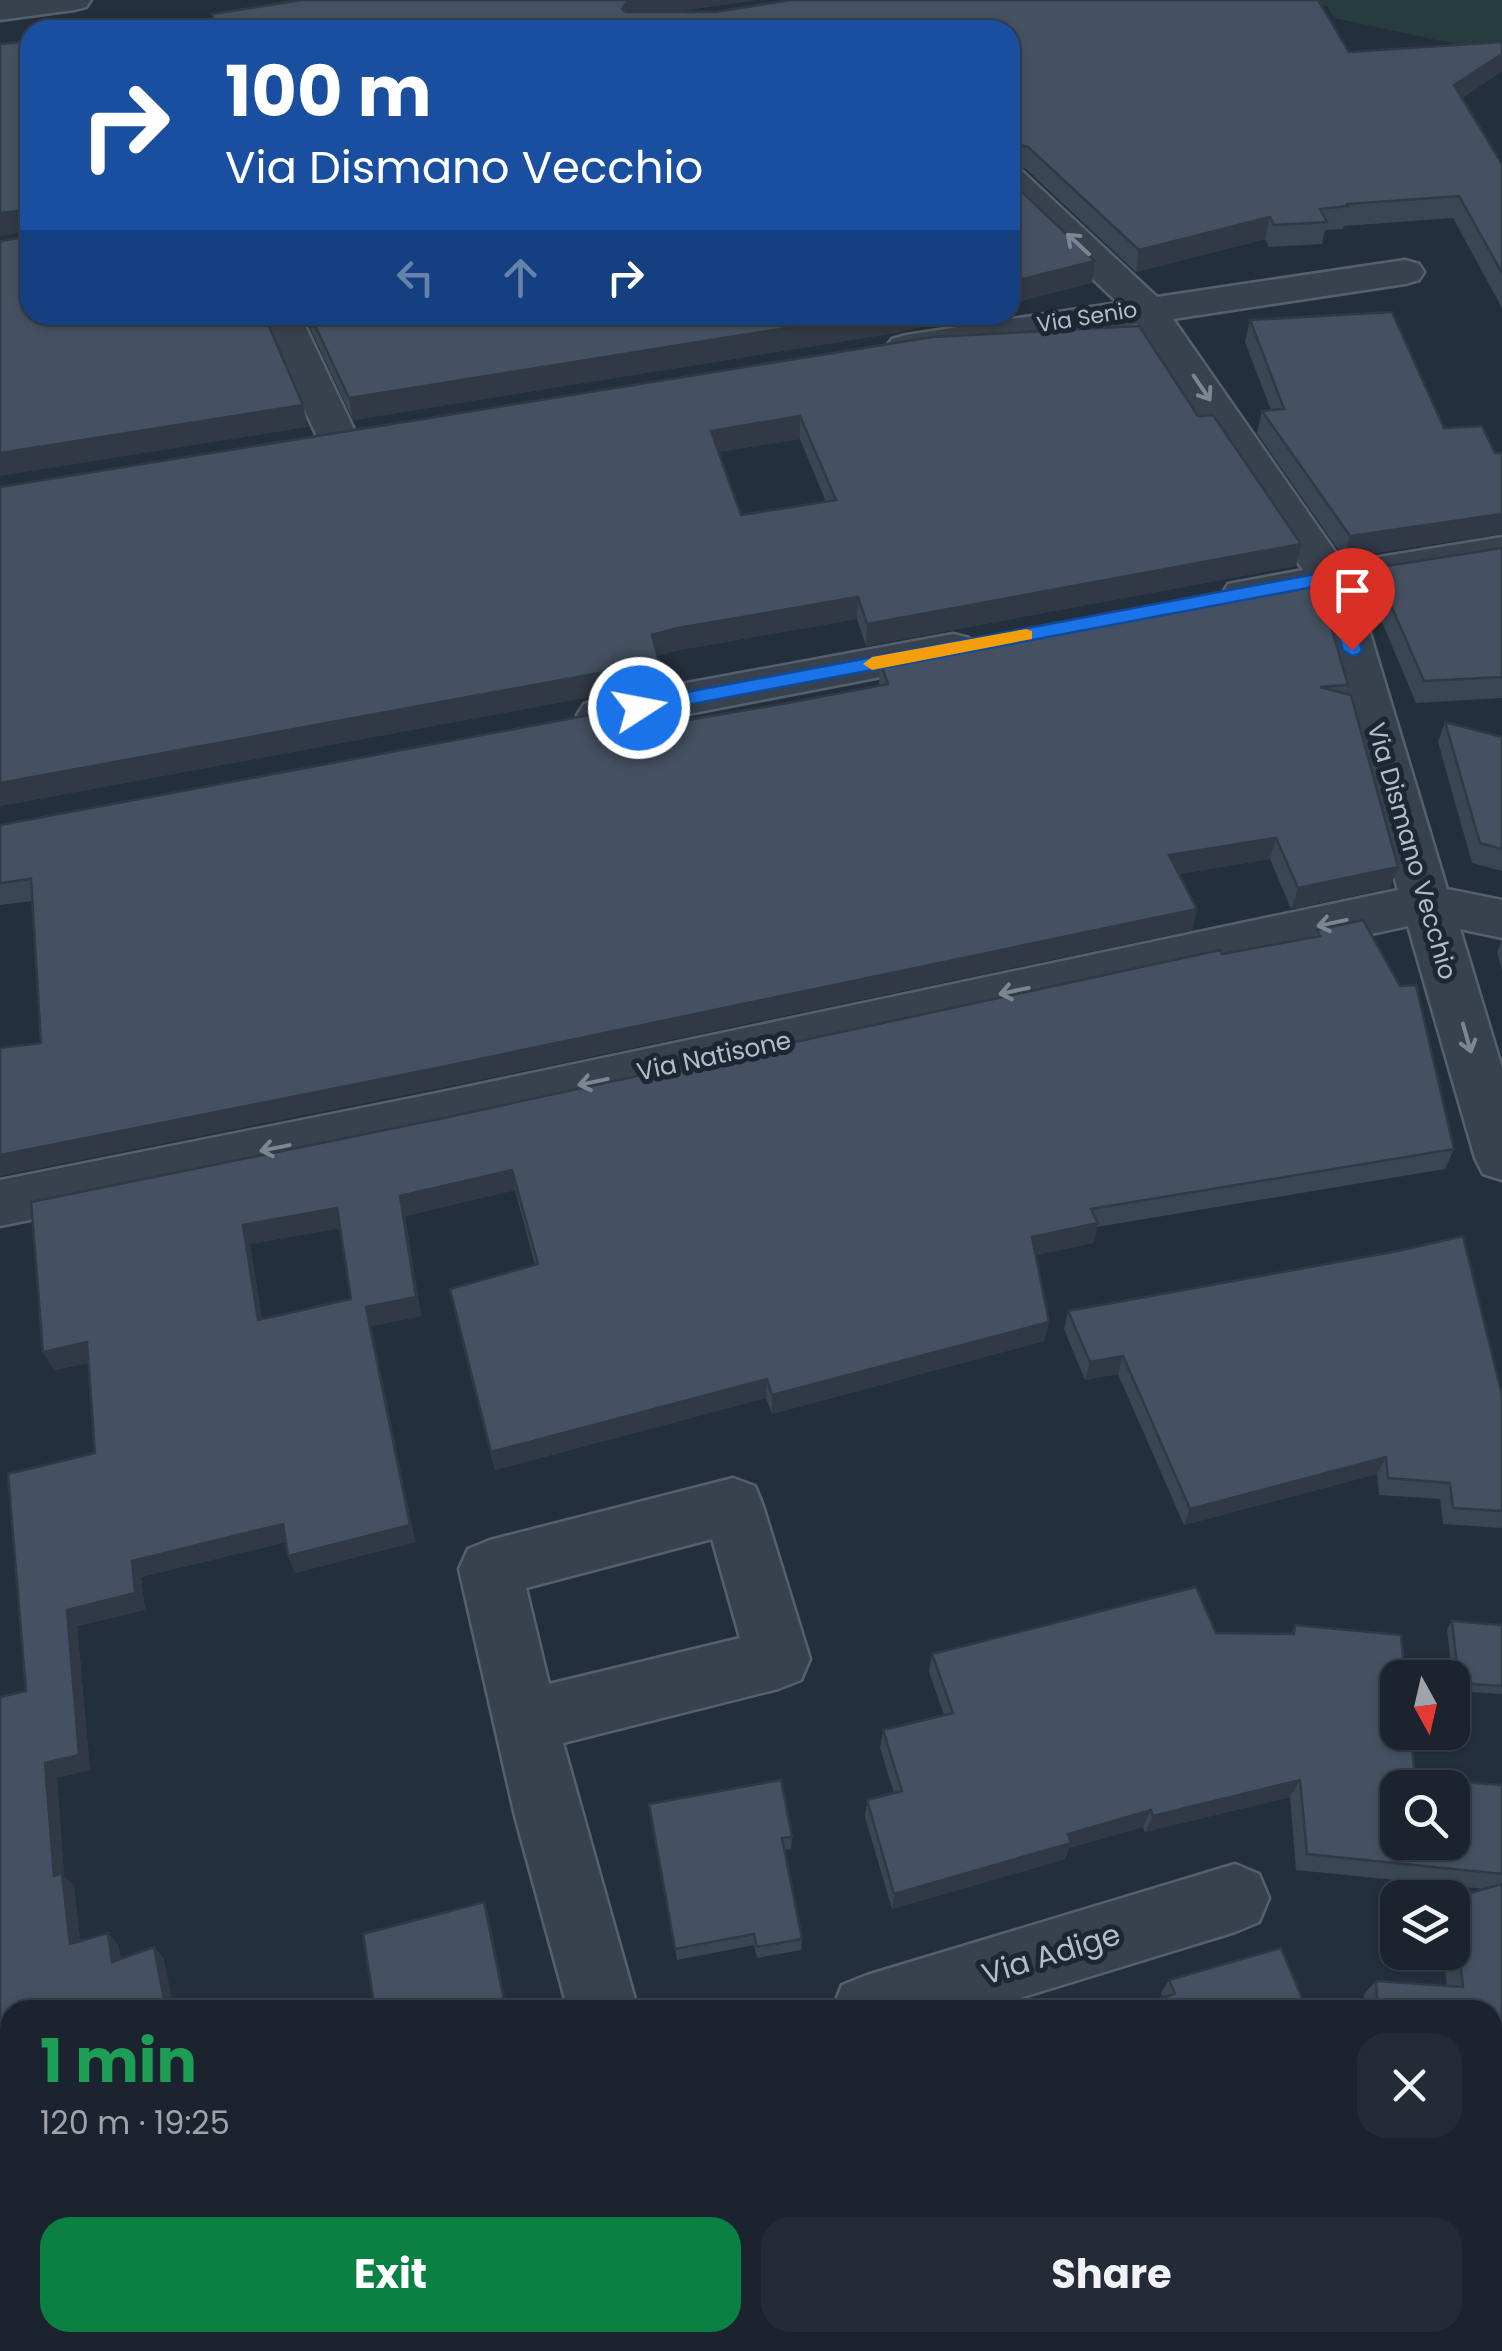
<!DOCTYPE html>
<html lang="en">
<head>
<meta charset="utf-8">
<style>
	:root { --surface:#1b232e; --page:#242b36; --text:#f1f3f6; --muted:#a0a4aa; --line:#39404a; --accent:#0b8043 }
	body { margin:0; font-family:Poppins,sans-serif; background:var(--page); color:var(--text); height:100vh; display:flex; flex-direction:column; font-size:38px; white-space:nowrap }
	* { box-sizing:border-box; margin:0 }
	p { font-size:32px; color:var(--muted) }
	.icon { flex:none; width:55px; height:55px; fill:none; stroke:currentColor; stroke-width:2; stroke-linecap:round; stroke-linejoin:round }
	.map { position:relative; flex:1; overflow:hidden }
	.side { position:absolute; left:0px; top:2000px; width:1502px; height:352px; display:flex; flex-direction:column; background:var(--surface); border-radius:30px 30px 0 0; box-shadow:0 2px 8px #0004,0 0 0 2px var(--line) }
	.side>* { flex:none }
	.banner { position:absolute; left:20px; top:20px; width:1000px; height:305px; border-radius:30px; box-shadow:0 2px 8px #0004,0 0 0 2px var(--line); background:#1a4fa0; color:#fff; overflow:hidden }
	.needle { width:65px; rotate:172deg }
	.buttons { position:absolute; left:1380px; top:1660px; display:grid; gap:20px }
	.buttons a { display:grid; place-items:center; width:90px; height:90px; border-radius:20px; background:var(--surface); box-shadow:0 2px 8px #0004,0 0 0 2px var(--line); font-size:50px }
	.pin { position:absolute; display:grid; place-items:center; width:85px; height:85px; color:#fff; margin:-102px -42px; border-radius:50% 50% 50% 0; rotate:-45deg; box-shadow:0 0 10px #0007 }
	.pin .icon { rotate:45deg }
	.me { position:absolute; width:110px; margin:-55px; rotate:79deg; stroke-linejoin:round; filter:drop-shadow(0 0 8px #0008) }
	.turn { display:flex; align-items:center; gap:35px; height:210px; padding:0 40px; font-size:45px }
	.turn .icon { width:130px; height:130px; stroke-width:2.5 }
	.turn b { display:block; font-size:70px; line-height:85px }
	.lanes { display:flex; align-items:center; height:95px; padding:0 40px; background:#0003; justify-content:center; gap:50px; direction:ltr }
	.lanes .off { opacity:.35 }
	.round { display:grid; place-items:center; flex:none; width:105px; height:105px; border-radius:30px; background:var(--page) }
	.head { display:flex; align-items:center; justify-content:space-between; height:170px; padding:0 40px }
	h1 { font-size:60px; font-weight:700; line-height:75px; color:#1e9e55 }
	.action { display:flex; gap:20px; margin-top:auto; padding:20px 40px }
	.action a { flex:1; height:115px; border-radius:30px; background:var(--accent); color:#fff; font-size:40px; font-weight:700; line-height:115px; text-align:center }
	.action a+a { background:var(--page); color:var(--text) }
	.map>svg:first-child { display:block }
</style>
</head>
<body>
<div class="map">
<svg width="1502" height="2351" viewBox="0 0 1502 2351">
	<rect width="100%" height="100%" fill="#242f3e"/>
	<path fill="#263c3f" d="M1167 0H1502V54L1334 18 1328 6 1183 19Z"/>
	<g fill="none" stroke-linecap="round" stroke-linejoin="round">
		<defs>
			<g id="minor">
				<path d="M0 0H91L86 7 74 10 0 20Z"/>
				<path d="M1010 169 1023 172 1157 297 1405 260 1419 264 1424 272 1419 280 1405 284 1173 319 1343 563 1502 537V565L1357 590 1447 889 1502 900V938L1460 929 1502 1068V1180L1483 1174 1475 1158 1408 926 442 1136 0 1226V1180L442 1092 1398 890 1314 597 1244 609 1228 604 1222 594 1228 584 1303 570 1137 324 906 359 892 355 886 347 892 339 906 335 1118 303 1010 200Z"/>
				<path d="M260 315H300L359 440 353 449 338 453 323 449Z"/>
				<path d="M953 634 969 638 976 649 969 660 600 731 584 726 577 715 584 704 600 699Z"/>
				<path d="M733 1478 755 1486 763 1506 810 1659 801 1680 778 1689 563 1743 638 2010H568L515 1816 459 1569 468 1549 490 1540ZM712 1539 740 1638 549 1684 526 1588Z"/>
				<path d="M1235 1864 1259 1874 1269 1898 1259 1922 1235 1932 981 2010H832L842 1985 867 1975Z"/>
				<path d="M643 2342H719L721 2351H645Z"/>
			</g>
		</defs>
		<use href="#minor" stroke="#565f6c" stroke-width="5"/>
		<use href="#minor" fill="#38414e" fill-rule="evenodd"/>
	</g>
	<g fill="#3b4654" fill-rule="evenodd">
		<path d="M302 0H757L672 12H715L791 0H1318L1349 52 1502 42V71L1462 98 1502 164V308L1453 218 1344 226 1343 229 1325 230 1322 244 1269 247 1265 239 1136 272 1026 169 1010 166V30H215L212 14Z"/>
		<path d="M304 315H967L901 332 353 420Z"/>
		<path d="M1250 320 1444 428 1495 453 1344 558 1257 433 1262 411 1271 410 1245 342Z"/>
		<path d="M932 337 1296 566 866 646 857 619 679 650 658 656 660 684 0 806ZM800 439 826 502 741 515 718 452Z"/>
		<path d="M1502 548V698L1416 703 1377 610 1372 627 1361 591 1367 569Z"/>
		<path d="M880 661 1348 685 1346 694 1390 888 1291 909 1270 859 1179 874 1197 909 1192 930 441 1088 41 1043 33 901 0 905V825L782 704 879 685Z"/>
		<path d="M1445 722 1502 737V871L1472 863 1438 742Z"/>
		<path d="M1317 930 1454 1149 1445 1169 1097 1227 1093 1243 1035 1255 1049 1322 1044 1341 772 1414 766 1398 495 1470 454 1308 535 1265 515 1190 405 1216 421 1316 371 1326 415 1542 295 1573 288 1556 286 1542 141 1577 145 1610 77 1626 90 1770 57 1778 64 1876 74 1886 80 1941 108 1933 118 1945 121 1959 154 1947 164 1959 10 2010 26 1691 95 1453 89 1363 54 1370 43 1352 439 1119 1222 954 1315 937ZM340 1228 351 1299 262 1319 250 1244Z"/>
		<path d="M1502 940V970L1497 952Z"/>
		<path d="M1068 1311 1502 1395V1528L1443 1524 1440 1499 1379 1495 1377 1474 1184 1525 1118 1374 1085 1380 1064 1329Z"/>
		<path d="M1452 1621 1502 1625V1694L1454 1691 1447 1629Z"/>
		<path d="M1295 1625 1415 1778 1502 1785V2351H1137L1134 2342H1492V2010H1365L1364 1994 1376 1981 1447 1986 1443 1952H1452V1898L1485 1889 1296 1870 1290 1797 1145 1832 1143 1827 1069 1848 1065 1859 892 1909 865 1817 867 1800 894 1793 880 1748 883 1730 944 1715 929 1672 932 1654 1216 1633 1291 1634Z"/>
		<path d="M649 1804 792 1837 791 1849 784 1850 802 1939 801 1950 757 1958 754 1945 677 1960Z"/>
		<path d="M1169 1980 1307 2010 1163 1998 1161 1993Z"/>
		<path d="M968 2342H1073L1047 2351H970Z"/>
	</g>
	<g fill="#303945">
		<path d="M628 0H757L643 16 629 21 622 9Z"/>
		<path d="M1502 54V71L1448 107 1454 85Z"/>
		<path d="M1013 143 1011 165 1010 166V146Z"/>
		<path d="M26 210 30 232 0 236V213Z"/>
		<path d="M1270 217 1265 239 1136 272 1139 250Z"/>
		<path d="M1095 261 1092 283 1010 304V282Z"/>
		<path d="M868 315H967L901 332 353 420 349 398Z"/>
		<path d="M303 405 308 427 0 476V453Z"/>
		<path d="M800 416V439L711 453V431Z"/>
		<path d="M1502 514V534L1344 558 1350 536Z"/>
		<path d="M1301 544 1296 566 866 646 867 624Z"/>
		<path d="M858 597 857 619 679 650 653 657 652 635 678 628Z"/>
		<path d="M659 662 660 684 0 806V783Z"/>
		<path d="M1276 838 1270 859 1164 877 1169 855Z"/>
		<path d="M1398 867 1390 888 1291 909 1298 888Z"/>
		<path d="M1197 909 1192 930 441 1088 0 1176V1155Z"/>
		<path d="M512 1170 515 1190 405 1216 421 1316 371 1326 415 1542 295 1573 288 1556 400 1196Z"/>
		<path d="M337 1208 343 1228 250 1244 265 1339 258 1320 243 1225Z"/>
		<path d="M1098 1223 1093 1243 1028 1257 1032 1237Z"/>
		<path d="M1049 1322 1044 1341 772 1414V1395Z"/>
		<path d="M87 1342 97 1361 54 1370 43 1352Z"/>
		<path d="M1123 1356 1118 1374 1085 1380 1090 1362Z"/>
		<path d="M767 1379 766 1398 495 1470 491 1452Z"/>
		<path d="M1386 1457 1377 1474 1184 1525 1190 1509Z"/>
		<path d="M283 1524 290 1541 141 1577 145 1610 77 1626 90 1770 57 1778 64 1876 74 1886 82 1956 70 1944 54 1876 45 1763 67 1610 132 1561Z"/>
		<path d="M1300 1780 1290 1797 1145 1832 1153 1816Z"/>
		<path d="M1151 1810 1143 1827 1069 1848 1065 1859 892 1909 894 1894 1068 1834Z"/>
		<path d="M484 1902 488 1913 507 2010H506Z"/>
		<path d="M108 1933 118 1945 123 1974 112 1962Z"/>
		<path d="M154 1947 164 1959 174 2010H166Z"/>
		<path d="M10 2168V2182L0 2185V2172Z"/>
		<path d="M1059 2342H1073L1047 2351H1033Z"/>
	</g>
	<g fill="#455162" stroke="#303945" stroke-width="2.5" fill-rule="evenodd">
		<path d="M302 0H628L622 9 626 12H715L791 0H1318L1349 52 1502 42V54L1454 85 1502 164V273L1459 196 1347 204 1348 206 1320 209 1327 222 1274 225 1270 217 1139 250 1028 147 1013 143 1010 146V30H216L212 14Z"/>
		<path d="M30 41V315H264L303 405 0 453V241L26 237V210L0 213V44Z"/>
		<path d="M1010 181 1095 261 1010 282Z"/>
		<path d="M1392 312 1444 428 1482 426 1495 453H1502V514L1350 536 1262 411 1284 409 1250 320Z"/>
		<path d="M310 315H868L349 398Z"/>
		<path d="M1139 326 1198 416 1213 415 1301 544 867 624 858 597 678 628 652 635 659 662 0 783V487L932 337ZM800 416 836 500 741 515 711 431Z"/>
		<path d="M1502 548V677L1424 681 1380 580 1378 605 1367 569Z"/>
		<path d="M1317 578 1348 685 1320 687 1351 695 1398 867 1298 888 1276 838 1169 855 1197 909 437 1068 0 1155V1048L41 1043 31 879 0 883V825L670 700 676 722 782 704 888 684 880 661Z"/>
		<path d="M1445 722 1502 737V849L1480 843Z"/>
		<path d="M1363 920 1400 986 1416 985 1454 1149 1091 1209 1098 1223 1032 1237 1049 1322 772 1395 767 1379 491 1452 450 1289 538 1264 512 1170 400 1196 416 1297 366 1307 410 1525 288 1556 283 1524 132 1561 135 1593 67 1610 79 1755 45 1763 54 1876 62 1873 70 1944 108 1933 112 1962 154 1947 166 2010H10V2168L0 2172V1697L26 1691 8 1474 95 1453 87 1342 43 1352 31 1202 439 1119 1220 950 1222 954 1320 936 1317 930ZM337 1208 351 1299 258 1320 243 1225Z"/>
		<path d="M1463 1236 1502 1395V1511L1453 1508 1450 1483 1388 1478 1386 1457 1190 1509 1123 1356 1090 1362 1068 1311 1398 1251Z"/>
		<path d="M1196 1587 1216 1633 1294 1634 1295 1625 1401 1635 1405 1678H1398V1732H1411L1415 1778 1502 1785V1874L1307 1854 1300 1780 1153 1816 1151 1810 1068 1834 1071 1843 894 1894 867 1800 902 1791 883 1730 953 1713 932 1654ZM1398 1788H1452V1842H1398Z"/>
		<path d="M1452 1621 1502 1625V1686L1459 1683Z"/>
		<path d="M781 1780 792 1837 782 1838 802 1939 757 1947 754 1934 675 1949 649 1804Z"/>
		<path d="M1502 1884V2351H1148L1145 2342H1492V2010H1378L1376 1981 1463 1987 1453 1898Z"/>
		<path d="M484 1902 506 2010H375L363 1934Z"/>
		<path d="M1281 1948 1307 2010H1120L1175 1994 1169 1980Z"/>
		<path d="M221 2342H522V2351H191Z"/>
		<path d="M975 2342H1059L1033 2351H977Z"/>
		<path d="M124 2346V2351H108Z"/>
	</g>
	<defs><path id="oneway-shaft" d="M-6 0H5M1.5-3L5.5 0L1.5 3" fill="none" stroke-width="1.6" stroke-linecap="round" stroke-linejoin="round" transform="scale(2.5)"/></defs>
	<g stroke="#7c8592">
		<use href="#oneway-shaft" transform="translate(1078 244) rotate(-137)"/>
		<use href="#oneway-shaft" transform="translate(1202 388) rotate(56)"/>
		<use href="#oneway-shaft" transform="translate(1332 923) rotate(168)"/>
		<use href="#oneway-shaft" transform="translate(1014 991) rotate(168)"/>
		<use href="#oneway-shaft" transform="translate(1467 1038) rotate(74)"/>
		<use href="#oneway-shaft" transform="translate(593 1082) rotate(168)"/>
		<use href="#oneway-shaft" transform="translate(275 1148) rotate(169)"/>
	</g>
	<path fill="#1a73e8" stroke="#114b97" stroke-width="2.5" d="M1331 571 1340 578 1362 650 1359 654 1352 656 1343 650 1324 585 639 714 630 708 639 701Z"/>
	<path fill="#f59e0b" d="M1026 629 1032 631V639L872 670 863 664 872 657Z"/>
	<g text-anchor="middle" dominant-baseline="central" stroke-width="10" stroke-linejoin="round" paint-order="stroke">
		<g font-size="22" fill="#b4bcc9" stroke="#1d2633">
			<text transform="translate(1087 317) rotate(-9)">Via Senio</text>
		</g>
		<g font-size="25" fill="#b4bcc9" stroke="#1d2633">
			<text transform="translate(1412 851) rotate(74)">Via Dismano Vecchio</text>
			<text transform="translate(714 1056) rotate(-12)">Via Natisone</text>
		</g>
		<g font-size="30" fill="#b4bcc9" stroke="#1d2633">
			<text transform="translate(1051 1954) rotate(-17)">Via Adige</text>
		</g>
	</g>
</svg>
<div class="buttons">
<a><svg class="needle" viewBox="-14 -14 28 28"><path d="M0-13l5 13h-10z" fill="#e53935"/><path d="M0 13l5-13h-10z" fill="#a0a4aa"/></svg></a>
<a><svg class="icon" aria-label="search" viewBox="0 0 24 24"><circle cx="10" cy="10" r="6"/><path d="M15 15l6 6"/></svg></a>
<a><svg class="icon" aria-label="layers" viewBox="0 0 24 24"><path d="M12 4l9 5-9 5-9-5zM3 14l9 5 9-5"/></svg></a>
</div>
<div class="pin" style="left:1352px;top:650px;background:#d93025"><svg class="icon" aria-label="arrive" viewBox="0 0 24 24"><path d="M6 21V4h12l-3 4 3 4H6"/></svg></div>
<svg class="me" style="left:639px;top:708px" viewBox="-20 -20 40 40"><circle r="17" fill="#1a73e8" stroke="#fff" stroke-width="3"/><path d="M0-11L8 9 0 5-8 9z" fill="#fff"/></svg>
<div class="banner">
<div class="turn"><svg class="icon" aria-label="right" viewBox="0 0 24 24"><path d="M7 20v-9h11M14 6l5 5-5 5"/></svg><div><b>100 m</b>Via Dismano Vecchio</div></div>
<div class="lanes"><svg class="icon off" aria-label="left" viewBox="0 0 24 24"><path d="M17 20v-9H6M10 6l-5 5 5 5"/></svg><svg class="icon off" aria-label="ahead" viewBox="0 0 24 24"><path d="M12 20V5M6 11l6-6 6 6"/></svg><svg class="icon" aria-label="right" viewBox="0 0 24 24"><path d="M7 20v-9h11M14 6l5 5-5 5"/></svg></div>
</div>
<section class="side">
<div class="head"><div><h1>1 min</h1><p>120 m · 19:25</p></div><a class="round"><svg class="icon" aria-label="close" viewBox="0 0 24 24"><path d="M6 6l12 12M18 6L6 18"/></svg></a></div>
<div class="action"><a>Exit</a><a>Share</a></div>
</section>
</div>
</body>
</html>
